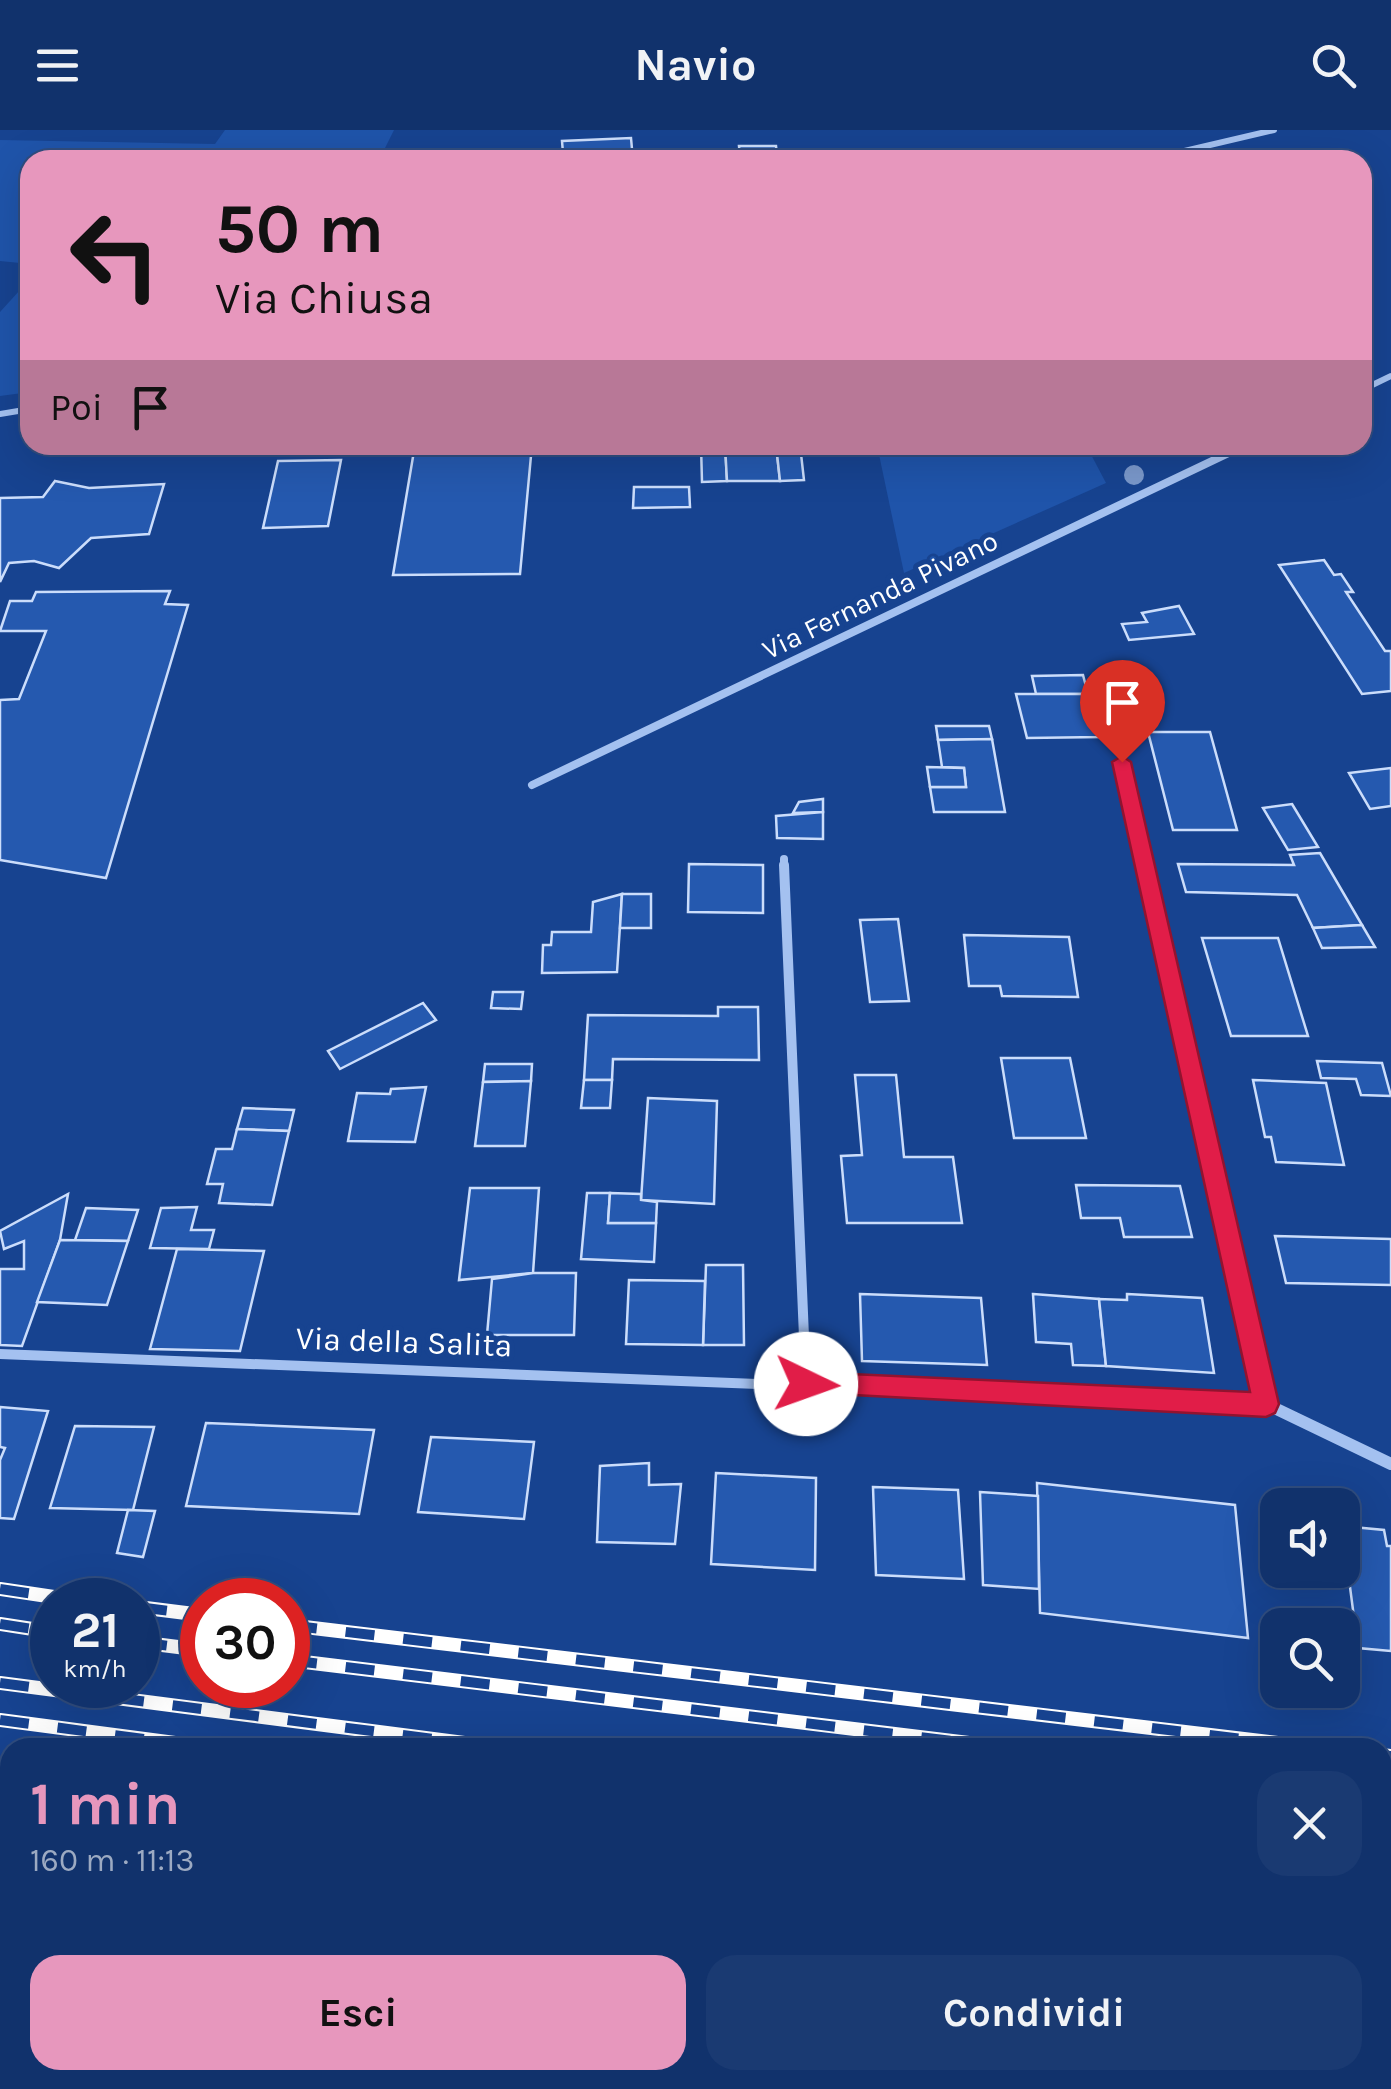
<!DOCTYPE html>
<html lang="it">
<head>
<meta charset="utf-8">
<style>
	:root { --surface:#11326c; --page:#1a3a72; --text:#f1f3f6; --muted:#9caac2; --line:#304d7f; --accent:#e797bd }
	body { margin:0; font-family:Karla,sans-serif; background:var(--page); color:var(--text); height:100vh; display:flex; flex-direction:column; font-size:38px; white-space:nowrap }
	* { box-sizing:border-box; margin:0 }
	p { font-size:32px; color:var(--muted) }
	.icon { flex:none; width:55px; height:55px; fill:none; stroke:currentColor; stroke-width:2; stroke-linecap:round; stroke-linejoin:round }
	.map { position:relative; flex:1; overflow:hidden }
	.drawer { position:absolute; left:0px; top:1608px; width:1392px; height:352px; display:flex; flex-direction:column; background:var(--surface); border-radius:30px 30px 0 0; box-shadow:0 10px 40px #0002,0 0 0 2px var(--line) }
	.drawer>* { flex:none }
	.guide { position:absolute; left:20px; top:20px; width:1352px; height:305px; border-radius:30px; box-shadow:0 10px 40px #0002,0 0 0 2px var(--line); background:#e797bd; color:#111; overflow:hidden }
	.fabs { position:absolute; left:1260px; top:1358px; display:grid; gap:20px }
	.fabs a { display:grid; place-items:center; width:100px; height:100px; border-radius:20px; background:var(--surface); box-shadow:0 10px 40px #0002,0 0 0 2px var(--line); font-size:50px }
	.speed { position:absolute; left:30px; top:1448px; display:flex; gap:20px; font-size:50px; font-weight:700; text-align:center }
	.speed>* { display:grid; place-content:center; width:130px; height:130px; border-radius:50%; background:var(--surface); box-shadow:0 10px 40px #0002,0 0 0 2px var(--line); line-height:1 }
	.speed small { font-size:25px; font-weight:400 }
	.speed .limit { border:15px solid #d22; background:#fff; color:#111 }
	.pin { position:absolute; display:grid; place-items:center; width:85px; height:85px; color:#fff; margin:-102px -42px; border-radius:50% 50% 50% 0; rotate:-45deg; box-shadow:0 0 10px #0007 }
	.pin .icon { rotate:45deg }
	.me { position:absolute; width:110px; margin:-55px; rotate:93deg; stroke-linejoin:round; filter:drop-shadow(0 0 8px #0008) }
	.turn { display:flex; align-items:center; gap:35px; height:210px; padding:0 30px; font-size:45px }
	.turn .icon { width:130px; height:130px; stroke-width:2.5 }
	.turn b { display:block; font-size:70px; line-height:85px }
	.then { display:flex; align-items:center; height:95px; padding:0 30px; background:#0003; gap:20px; font-size:38px }
	.round { display:grid; place-items:center; flex:none; width:105px; height:105px; border-radius:30px; background:var(--page) }
	.head { display:flex; align-items:center; justify-content:space-between; height:170px; padding:0 30px }
	h1 { font-size:60px; font-weight:700; line-height:75px; color:var(--accent) }
	.button { display:flex; gap:20px; margin-top:auto; padding:20px 30px }
	.button a { flex:1; height:115px; border-radius:30px; background:var(--accent); color:#111; font-size:40px; font-weight:700; line-height:115px; text-align:center }
	.button a+a { background:var(--page); color:var(--text) }
	header { display:flex; justify-content:space-between; align-items:center; height:130px; padding:0 30px; background:var(--surface); font-size:45px; font-weight:700 }
	.map>svg:first-child { display:block }
</style>
</head>
<body>
<header><svg class="icon" aria-label="menu" viewBox="0 0 24 24"><path d="M4 6h16M4 12h16M4 18h16"/></svg>Navio<svg class="icon" aria-label="search" viewBox="0 0 24 24"><circle cx="10" cy="10" r="6"/><path d="M15 15l6 6"/></svg></header>
<div class="map">
<svg width="1391" height="1959" viewBox="0 0 1391 1959">
	<rect width="100%" height="100%" fill="#174390"/>
	<g fill="#1f54aa">
		<path d="M225 0H394L379 30H30V134L0 131V10L215 14Z"/>
		<path d="M30 149V262L0 266V182Z"/>
		<path d="M877 315H1086L1106 353 904 443Z"/>
	</g>
	<g fill="#2559af" stroke="#cbddfb" stroke-width="2.5">
		<path d="M631 8 632 19 563 23 562 11Z"/>
		<path d="M739 16H776L777 25 740 26Z"/>
		<path d="M903 21 905 30H833L831 23Z"/>
		<rect x="655" y="25" width="43" height="5"/>
		<path d="M415 315H532L520 444 393 445Z"/>
		<path d="M701 315H725L727 351 702 352Z"/>
		<path d="M725 315H776L780 351H727Z"/>
		<path d="M776 315H800L804 350 780 351Z"/>
		<path d="M341 330 328 396 263 398 278 331Z"/>
		<path d="M55 351 89 358 164 354 149 404 91 408 59 438 34 431 9 433 0 452V368L43 367Z"/>
		<path d="M634 357H689L690 377 633 378Z"/>
		<path d="M1324 430 1334 445 1341 444 1353 462H1346L1385 521H1391V561L1362 564 1279 435Z"/>
		<path d="M170 461 165 474 188 475 106 748 0 730V570L19 569 46 501H0L10 471H32L36 462Z"/>
		<path d="M1179 476 1194 504 1129 510 1122 494 1147 492 1142 483Z"/>
		<path d="M1083 545 1088 564H1036L1032 546Z"/>
		<path d="M1016 564H1088L1100 607 1027 608Z"/>
		<path d="M936 596H989L992 609 938 610Z"/>
		<path d="M1148 602H1210L1237 700H1173Z"/>
		<path d="M992 609 1005 682H934L930 657H966L964 638 942 637 938 610Z"/>
		<path d="M927 637 964 638 966 657H930Z"/>
		<path d="M1391 638V676L1370 679 1349 643Z"/>
		<path d="M823 669V682L793 683 799 672Z"/>
		<path d="M1292 674 1318 717 1288 720 1263 678Z"/>
		<path d="M823 682V709L777 708 776 686Z"/>
		<path d="M1320 723 1362 795 1313 798 1297 765 1186 762 1178 734 1294 735 1290 725Z"/>
		<path d="M689 734 763 735V783L688 782Z"/>
		<path d="M622 764 617 842 542 843 543 815H551L552 802H591L593 772Z"/>
		<path d="M622 764H651V798H620Z"/>
		<path d="M898 789 909 871 870 872 860 790Z"/>
		<path d="M1362 795 1375 817 1322 818 1313 798Z"/>
		<path d="M964 805 1069 807 1078 867 1002 866 1000 856H969Z"/>
		<path d="M1202 808H1278L1308 906H1231Z"/>
		<path d="M493 862H523L521 879 491 878Z"/>
		<path d="M423 873 436 890 340 939 328 921Z"/>
		<path d="M718 877H758L759 930 613 929 612 950H584L588 885 718 886Z"/>
		<path d="M1001 928H1070L1086 1008H1014Z"/>
		<path d="M1317 931 1382 933 1391 966 1361 965 1356 949 1321 948Z"/>
		<path d="M485 934H532L531 951 483 952Z"/>
		<path d="M855 945H896L904 1027H953L962 1093H847L841 1026 862 1025Z"/>
		<path d="M584 950H612L610 978H581Z"/>
		<path d="M1253 950 1326 953 1344 1035 1276 1032 1271 1007H1265Z"/>
		<path d="M531 951 525 1016H475L483 952Z"/>
		<path d="M426 957 415 1012 348 1011 357 963 390 964 391 959Z"/>
		<path d="M648 968 717 971 714 1074 641 1070Z"/>
		<path d="M243 978 294 980 289 1001 237 999Z"/>
		<path d="M237 999 289 1001 272 1075 219 1073 223 1054H207L216 1019H232Z"/>
		<path d="M1076 1055 1180 1056 1192 1107H1124L1120 1088H1081Z"/>
		<path d="M470 1058H539L533 1143 459 1150Z"/>
		<path d="M587 1063H610L608 1093H656L654 1132 581 1129Z"/>
		<path d="M610 1063 641 1064V1070L657 1072 656 1093H608Z"/>
		<path d="M68 1064 60 1110 22 1216 0 1215V1139H24V1111L4 1119 0 1101Z"/>
		<path d="M197 1077 191 1100H214L209 1119 150 1118 161 1078Z"/>
		<path d="M86 1078 138 1080 128 1111 75 1110Z"/>
		<path d="M1275 1106 1391 1109V1155L1286 1153Z"/>
		<path d="M60 1110 128 1111 107 1175 37 1172Z"/>
		<path d="M177 1119 264 1121 240 1221 150 1219Z"/>
		<path d="M706 1135H743L744 1215H703Z"/>
		<path d="M533 1143H576L574 1205H487L492 1149Z"/>
		<path d="M629 1150 705 1151 703 1215 626 1214Z"/>
		<path d="M860 1164 981 1168 987 1235 862 1231Z"/>
		<path d="M1033 1164 1099 1169 1106 1236 1073 1235 1071 1214 1036 1212Z"/>
		<path d="M1127 1164 1202 1168 1214 1243 1106 1236 1099 1169 1127 1170Z"/>
		<path d="M0 1277 48 1281 14 1389 0 1388V1330L5 1318 0 1317Z"/>
		<path d="M206 1293 374 1300 359 1384 186 1376Z"/>
		<path d="M75 1296 154 1297 133 1380 50 1378Z"/>
		<path d="M431 1307 534 1312 524 1389 418 1382Z"/>
		<path d="M649 1333V1355L681 1354 675 1414 597 1412 600 1336Z"/>
		<path d="M716 1343 816 1348 815 1440 711 1434Z"/>
		<path d="M1037 1353 1235 1375 1248 1508 1040 1483Z"/>
		<path d="M873 1357 958 1360 964 1449 876 1445Z"/>
		<path d="M980 1362 1038 1366 1039 1459 983 1455Z"/>
		<path d="M128 1380 155 1381 143 1427 117 1423Z"/>
		<path d="M1342 1396 1384 1400 1387 1416H1391V1521L1358 1518Z"/>
		<path d="M0 1675 10 1676V1721H0Z"/>
		<path d="M10 1727V1751H0V1728Z"/>
		<rect x="0" y="1831" width="10" height="105"/>
		<path d="M579 1950H746L737 1959H572Z"/>
		<path d="M940 1950H1049L1056 1959H931Z"/>
	</g>
	<g fill="none" stroke-linecap="round" stroke-linejoin="round">
		<path stroke="#3a5fa1" stroke-width="32" stroke-dasharray="32 16" stroke-linecap="butt" d="M1382 1800 1391 1791"/>
		<g stroke="#a4c1f0" stroke-width="6">
			<path d="M1146 30 1274 0"/>
			<path d="M1362 260 1391 246"/>
			<path d="M0 284 30 279"/>
			<path d="M1230 323 1247 315"/>
		</g>
		<g stroke="#a4c1f0" stroke-width="8">
			<path d="M1122 632 1146 738"/>
			<path d="M532 655 1235 320"/>
			<path d="M784 729V738"/>
		</g>
		<g stroke="#a4c1f0" stroke-width="10">
			<path d="M784 735 806 1254"/>
			<path d="M1145 735 1266 1272"/>
			<path d="M0 1224 1210 1272"/>
		</g>
		<g stroke="#a4c1f0" stroke-width="12">
			<path d="M1147 1269 1266 1274 1391 1334"/>
			<path d="M1265 1269 1266 1274"/>
			<path d="M0 1953 56 1950"/>
		</g>
		<path fill="#edf3ff" fill-rule="evenodd" d="M1224 1950H1265L1262 1959H1221Z"/>
		<defs>
			<g id="rail">
				<path d="M0 1459 74 1470"/>
				<path d="M138 1477 202 1485"/>
				<path d="M0 1494 52 1502"/>
				<path d="M288 1495 1319 1618"/>
				<path d="M138 1512 202 1520"/>
				<path d="M288 1530 1010 1618"/>
				<path d="M0 1553 503 1618"/>
				<path d="M0 1590 213 1618"/>
				<path d="M1382 1625 1391 1626"/>
				<path d="M1382 1662 1391 1663"/>
				<path d="M1382 1722 1391 1723"/>
				<path d="M1382 1763 1391 1764"/>
			</g>
		</defs>
		<use href="#rail" stroke="#fff" stroke-width="14"/>
		<use href="#rail" stroke="#174390" stroke-width="10" stroke-dasharray="29" stroke-linecap="butt"/>
	</g>
	<circle fill="#7a98cb" cx="1134" cy="345" r="10"/>
	<path fill="#e11d48" stroke="#92132f" stroke-width="2.5" d="M1122 626 1131 632 1279 1274 1275 1283 1266 1287 797 1262 793 1254 797 1245 806 1242 1250 1262 1112 632Z"/>
	<g text-anchor="middle" dominant-baseline="central" stroke-width="10" stroke-linejoin="round" paint-order="stroke">
		<g font-size="28" fill="#fff" stroke="#174390">
			<text transform="translate(880 465) rotate(-26)">Via Fernanda Pivano</text>
		</g>
		<g font-size="32" fill="#fff" stroke="#174390">
			<text transform="translate(404 1212) rotate(2)">Via della Salita</text>
		</g>
	</g>
</svg>
<div class="fabs">
<a><svg class="icon" aria-label="sound" viewBox="0 0 24 24"><path d="M4 9h4l5-4v14l-5-4H4zM17 9q2 3 0 6"/></svg></a>
<a><svg class="icon" aria-label="search" viewBox="0 0 24 24"><circle cx="10" cy="10" r="6"/><path d="M15 15l6 6"/></svg></a>
</div>
<div class="speed"><div>21<small>km/h</small></div><div class="limit">30</div></div>
<div class="pin" style="left:1122px;top:632px;background:#d93025"><svg class="icon" aria-label="arrive" viewBox="0 0 24 24"><path d="M6 21V4h12l-3 4 3 4H6"/></svg></div>
<svg class="me" style="left:806px;top:1254px" viewBox="-20 -20 40 40"><circle r="19" fill="#fff"/><path d="M0-13L10 11 0 6-10 11z" fill="#e11d48"/></svg>
<div class="guide">
<div class="turn"><svg class="icon" aria-label="left" viewBox="0 0 24 24"><path d="M17 20v-9H6M10 6l-5 5 5 5"/></svg><div><b>50 m</b>Via Chiusa</div></div>
<div class="then">Poi<svg class="icon" aria-label="arrive" viewBox="0 0 24 24"><path d="M6 21V4h12l-3 4 3 4H6"/></svg></div>
</div>
<section class="drawer">
<div class="head"><div><h1>1 min</h1><p>160 m · 11:13</p></div><a class="round"><svg class="icon" aria-label="close" viewBox="0 0 24 24"><path d="M6 6l12 12M18 6L6 18"/></svg></a></div>
<div class="button"><a>Esci</a><a>Condividi</a></div>
</section>
</div>
</body>
</html>
